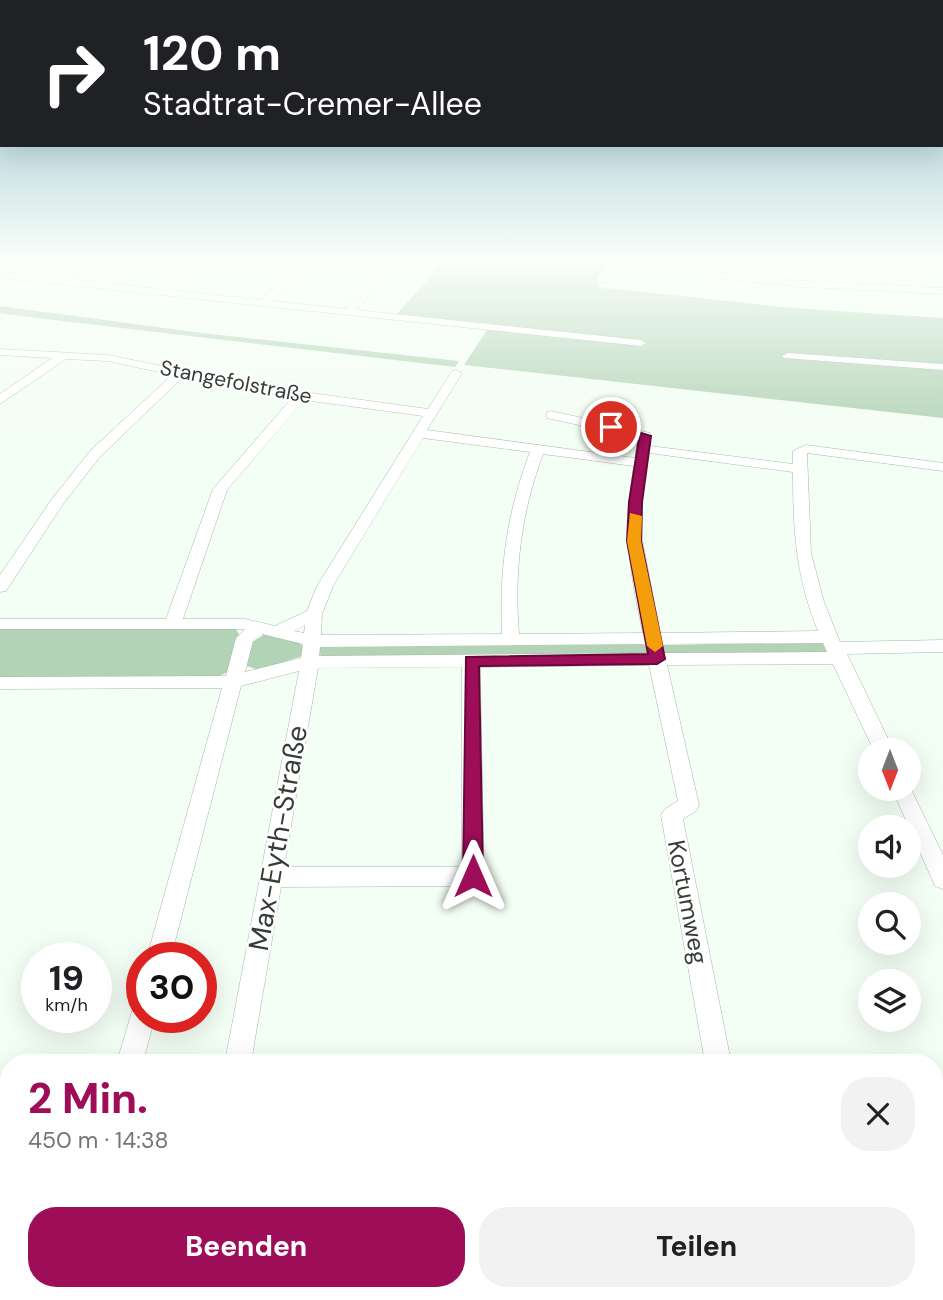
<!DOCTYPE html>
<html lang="de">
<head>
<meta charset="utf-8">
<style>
	:root { --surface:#fff; --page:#f2f2f2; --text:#202124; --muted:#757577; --accent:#9e0d58 }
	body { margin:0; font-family:"DM Sans",sans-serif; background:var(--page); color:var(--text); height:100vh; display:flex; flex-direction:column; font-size:26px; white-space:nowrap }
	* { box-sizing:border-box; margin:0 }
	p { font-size:23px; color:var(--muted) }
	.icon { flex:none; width:38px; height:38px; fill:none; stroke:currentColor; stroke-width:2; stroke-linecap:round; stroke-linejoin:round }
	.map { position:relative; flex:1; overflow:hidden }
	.details { position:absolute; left:0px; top:1054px; width:943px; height:247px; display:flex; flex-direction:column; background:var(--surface); border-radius:28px 28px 0 0; box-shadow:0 7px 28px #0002 }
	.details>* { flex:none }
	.top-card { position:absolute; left:0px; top:0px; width:943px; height:147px; box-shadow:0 7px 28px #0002; background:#202124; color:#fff; overflow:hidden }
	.needle { width:46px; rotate:180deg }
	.buttons { position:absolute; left:858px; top:738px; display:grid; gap:14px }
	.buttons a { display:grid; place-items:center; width:63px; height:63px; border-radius:50%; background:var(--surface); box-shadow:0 7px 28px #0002; font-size:35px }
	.speed { position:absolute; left:21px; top:942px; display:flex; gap:14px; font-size:35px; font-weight:700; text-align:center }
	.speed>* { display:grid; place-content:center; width:91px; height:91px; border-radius:50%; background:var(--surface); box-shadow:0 7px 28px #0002; line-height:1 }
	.speed small { font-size:18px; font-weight:400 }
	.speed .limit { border:10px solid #d22; background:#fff; color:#111 }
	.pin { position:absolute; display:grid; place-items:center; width:60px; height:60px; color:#fff; margin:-30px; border:4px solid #fff; border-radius:50%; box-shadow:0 2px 7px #0007 }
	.me { position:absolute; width:77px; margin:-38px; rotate:0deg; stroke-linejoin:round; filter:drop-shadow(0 0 5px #0008) }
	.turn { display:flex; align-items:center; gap:24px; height:147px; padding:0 28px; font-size:32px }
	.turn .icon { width:91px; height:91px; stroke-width:2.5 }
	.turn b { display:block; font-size:49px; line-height:60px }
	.round { display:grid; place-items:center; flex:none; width:74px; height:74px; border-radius:28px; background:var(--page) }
	.overview { display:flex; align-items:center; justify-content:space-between; height:119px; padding:0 28px }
	h1 { font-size:42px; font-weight:800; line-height:52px; color:var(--accent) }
	.action { display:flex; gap:14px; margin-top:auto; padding:14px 28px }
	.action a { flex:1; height:80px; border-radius:28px; background:var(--accent); color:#fff; font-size:28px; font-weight:800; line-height:80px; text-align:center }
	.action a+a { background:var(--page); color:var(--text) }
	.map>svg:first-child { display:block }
</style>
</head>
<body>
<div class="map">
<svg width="943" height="1300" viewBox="0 0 943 1300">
	<rect width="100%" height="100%" fill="#f3fef4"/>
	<g fill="#b3d3b6">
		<path d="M446 259H564L606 263 601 283 597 287 792 308 943 318V418L464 365 489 327 395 316Z"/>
		<path d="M0 306 202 333 459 361 455 367 37 318 0 313Z"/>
		<path d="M234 627 239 634 228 672 217 677 0 679V629Z"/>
		<path d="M265 634 299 642 304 649 302 656 259 670 247 666 244 660 249 644Z"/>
		<path d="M823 642 832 653H664L661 645Z"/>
		<path d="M642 643 647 647 648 653 643 655 321 656 318 649 320 647Z"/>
	</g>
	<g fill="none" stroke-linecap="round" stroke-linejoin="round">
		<defs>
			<g id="minor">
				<path d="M91 259H102L69 279 160 289 206 259H216L171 290 260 300 310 259H319L271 301 346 309 395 259H404L356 310 641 340 646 343 641 346 0 278V272L57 278Z"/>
				<path d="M809 259H819L824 282 911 286 899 259H908L921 287 943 288V294L804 287 612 268 605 283 597 281 604 265 609 262 814 282Z"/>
				<path d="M0 349 108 355 260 386 428 409 452 371 456 370 462 373 427 430 635 458 638 438 547 418V412L551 411 650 433V446L793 464V451L806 445 943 463V471L807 453 811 553 824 602 840 642 943 640V652L847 654 894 751H874L833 664 667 665 699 805 696 811 683 819 731 1062H705L661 815 665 809 678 801 649 665 480 667 484 876 481 883 473 886 281 887 251 1062H225L299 671 241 686 171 957H147L222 688 0 689V677L226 676 236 638 245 629H0V619H166L213 489 292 398 183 377 100 457 63 504 6 591 0 592V575L52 499 90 451 172 375 108 361 66 359 0 404V394L52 358 0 355ZM304 400 423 416 317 586 307 611 275 626 245 619H183L227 490ZM423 438 530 452C507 512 499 570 502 634L321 635 322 614 333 586ZM649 453 793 472C793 531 796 577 818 631L660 633 642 539V502ZM543 454 634 466C623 530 629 569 643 633L519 634C514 571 521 513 543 454ZM305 625 304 633 294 631ZM262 634 303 644 301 658 245 672 253 641ZM823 643 827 652 664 653 662 644ZM645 644 647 653 319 656 320 647ZM462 667V867H284L318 668Z"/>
				<path d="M788 353 943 364V370L784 358 782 356Z"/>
				<path d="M908 783 943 855V889L935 886 892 789H908Z"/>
				<path d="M142 1005V1017H155L143 1062H117L133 1008Z"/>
				<path d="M550 1292H581V1300H549Z"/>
				<path d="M812 1292H843L845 1300H813Z"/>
			</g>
			<g id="major">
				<rect x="934" y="1124" width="9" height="36"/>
				<rect x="934" y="1236" width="9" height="40"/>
				<path d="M9 1266V1292H27L23 1300H0V1268Z"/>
			</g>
			<path id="highway" d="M9 1141V1183L0 1184V1142Z"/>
		</defs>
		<use href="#minor" stroke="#a6b8a8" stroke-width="1"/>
		<use href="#major" stroke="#358a4a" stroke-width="1"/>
		<use href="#highway" stroke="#358a4a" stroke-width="2"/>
		<use href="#minor" fill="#fff" fill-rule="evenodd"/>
		<use href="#major" fill="#86d299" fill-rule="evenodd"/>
		<use href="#highway" fill="#35b455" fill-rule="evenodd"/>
		<g stroke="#828b83" stroke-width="2.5">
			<path d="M934 1167 943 1166"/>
			<path d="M934 1178H943"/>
		</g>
		<g stroke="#828b83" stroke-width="7" stroke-dasharray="19 19" stroke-linecap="butt">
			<path d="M0 1187 9 1186"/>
			<path d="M0 1199 9 1197"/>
		</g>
	</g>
	<linearGradient id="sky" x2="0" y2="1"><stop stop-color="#81b5c3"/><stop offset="0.59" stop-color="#fafffa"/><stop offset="1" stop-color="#fafffa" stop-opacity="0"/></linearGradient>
	<rect width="943" height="441" fill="url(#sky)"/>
	<path fill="#9e0d58" stroke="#670839" stroke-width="2" d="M611 424 651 436 642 502 641 541 665 659 657 664 479 666 483 876 480 882 473 885 466 882 463 876 466 657 648 654 627 541 629 502 639 438 607 429 605 427Z"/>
	<path fill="#f59e0b" d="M630 513 642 516 641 541 663 646 655 652 647 646 627 541Z"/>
	<g text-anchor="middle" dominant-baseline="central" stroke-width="5" stroke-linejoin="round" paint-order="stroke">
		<g font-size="21" fill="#363d37" stroke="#fff">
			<text transform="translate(236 382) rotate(11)">Stangefolstraße</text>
		</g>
		<g font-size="24" fill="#363d37" stroke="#fff">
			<text transform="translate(688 902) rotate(79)">Kortumweg</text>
		</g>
		<g font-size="28" fill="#363d37" stroke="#fff">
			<text transform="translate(278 838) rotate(-80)">Max-Eyth-Straße</text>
		</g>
	</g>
</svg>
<div class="buttons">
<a><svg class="needle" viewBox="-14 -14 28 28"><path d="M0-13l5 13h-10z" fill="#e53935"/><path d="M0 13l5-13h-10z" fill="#757577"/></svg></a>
<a><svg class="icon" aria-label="sound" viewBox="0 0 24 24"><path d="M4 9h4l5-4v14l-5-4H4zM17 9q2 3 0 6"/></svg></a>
<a><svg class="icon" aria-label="search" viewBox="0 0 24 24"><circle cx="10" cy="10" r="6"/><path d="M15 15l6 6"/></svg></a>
<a><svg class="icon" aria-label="layers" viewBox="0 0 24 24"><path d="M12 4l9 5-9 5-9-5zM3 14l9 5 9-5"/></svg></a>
</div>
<div class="speed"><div>19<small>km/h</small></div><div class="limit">30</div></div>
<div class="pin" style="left:611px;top:427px;background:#d93025"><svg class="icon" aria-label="arrive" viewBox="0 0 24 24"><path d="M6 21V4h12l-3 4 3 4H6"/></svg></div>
<svg class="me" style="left:473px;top:876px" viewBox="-20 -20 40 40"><path d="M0-17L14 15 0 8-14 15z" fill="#9e0d58" stroke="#fff" stroke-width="4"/></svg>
<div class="top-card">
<div class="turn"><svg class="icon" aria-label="right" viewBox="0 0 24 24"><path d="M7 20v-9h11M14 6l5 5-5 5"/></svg><div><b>120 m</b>Stadtrat-Cremer-Allee</div></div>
</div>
<section class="details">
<div class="overview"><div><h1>2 Min.</h1><p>450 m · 14:38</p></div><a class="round"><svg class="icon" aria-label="close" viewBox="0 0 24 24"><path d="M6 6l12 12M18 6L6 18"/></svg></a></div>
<div class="action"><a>Beenden</a><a>Teilen</a></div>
</section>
</div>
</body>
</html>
